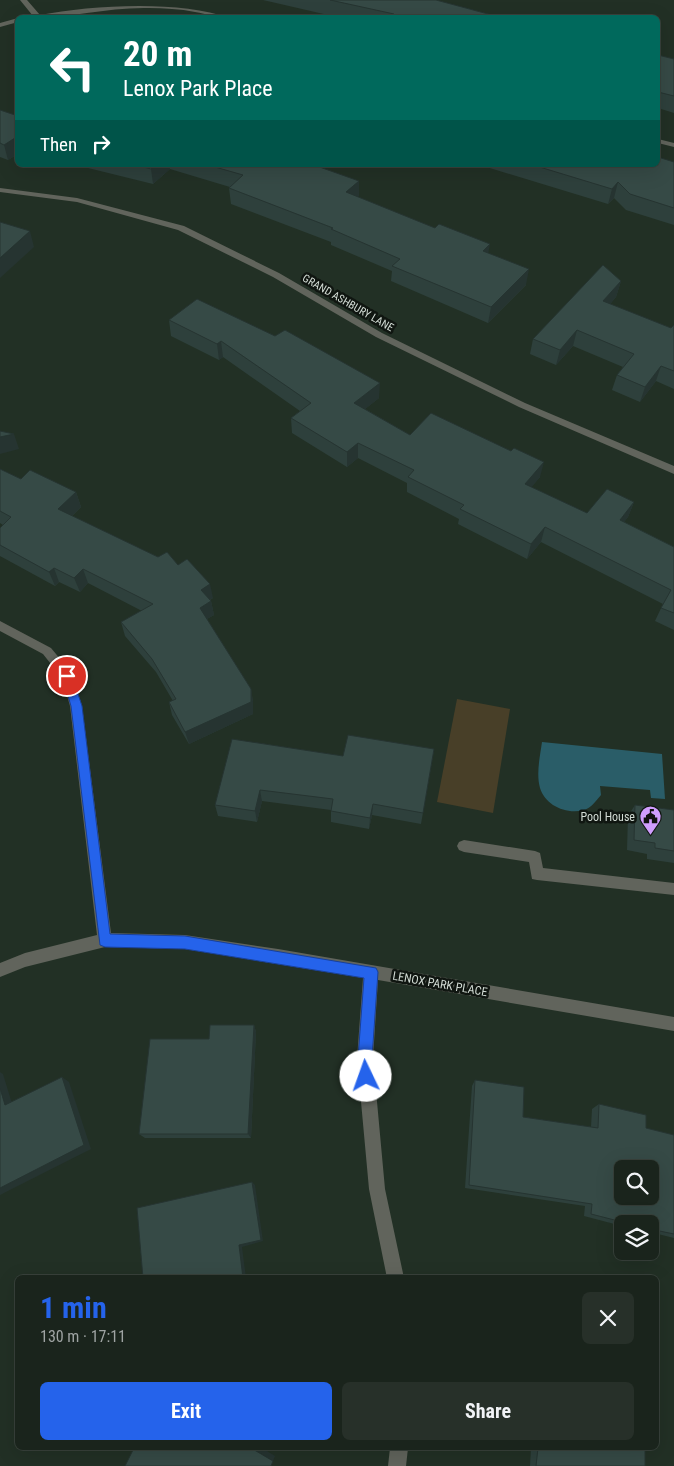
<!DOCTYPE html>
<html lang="en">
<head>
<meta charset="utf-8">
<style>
	:root { --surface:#1a241c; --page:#273029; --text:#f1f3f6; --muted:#9fa4a3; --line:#38413b; --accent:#2563eb }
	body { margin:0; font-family:"Roboto Condensed",sans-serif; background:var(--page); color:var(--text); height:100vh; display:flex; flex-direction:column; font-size:19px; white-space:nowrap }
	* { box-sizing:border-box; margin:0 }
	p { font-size:16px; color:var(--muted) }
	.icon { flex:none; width:28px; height:28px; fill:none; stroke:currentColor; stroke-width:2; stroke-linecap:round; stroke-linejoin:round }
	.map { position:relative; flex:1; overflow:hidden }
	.side { position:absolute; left:15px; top:1275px; width:644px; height:175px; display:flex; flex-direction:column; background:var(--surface); border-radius:8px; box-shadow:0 5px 20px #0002,0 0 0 1px var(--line) }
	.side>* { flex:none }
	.top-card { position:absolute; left:15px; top:15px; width:645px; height:152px; border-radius:8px; box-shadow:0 5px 20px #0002,0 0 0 1px var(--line); background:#00695c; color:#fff; overflow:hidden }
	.controls { position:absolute; left:614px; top:1160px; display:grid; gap:10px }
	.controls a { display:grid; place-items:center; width:45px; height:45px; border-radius:8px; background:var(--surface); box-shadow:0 5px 20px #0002,0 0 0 1px var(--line); font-size:25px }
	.pin { position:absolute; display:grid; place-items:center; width:42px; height:42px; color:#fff; margin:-21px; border:2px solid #fff; border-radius:50%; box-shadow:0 1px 5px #0007 }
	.me { position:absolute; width:55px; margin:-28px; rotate:357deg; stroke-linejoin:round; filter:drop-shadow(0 0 4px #0008) }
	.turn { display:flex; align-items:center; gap:18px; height:105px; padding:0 25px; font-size:22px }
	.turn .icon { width:65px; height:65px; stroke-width:2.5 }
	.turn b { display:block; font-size:35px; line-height:42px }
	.then { display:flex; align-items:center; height:48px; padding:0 25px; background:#0003; gap:10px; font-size:19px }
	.round { display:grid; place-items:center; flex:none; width:52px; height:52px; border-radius:8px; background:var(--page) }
	.overview { display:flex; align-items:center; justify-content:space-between; height:85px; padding:0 25px }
	h1 { font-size:30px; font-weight:700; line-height:38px; color:var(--accent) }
	.action { display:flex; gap:10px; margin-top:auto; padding:10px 25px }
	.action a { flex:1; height:58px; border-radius:8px; background:var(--accent); color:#fff; font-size:20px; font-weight:700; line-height:58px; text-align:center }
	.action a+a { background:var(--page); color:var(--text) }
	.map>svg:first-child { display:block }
</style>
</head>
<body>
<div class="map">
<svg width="674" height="1466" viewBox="0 0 674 1466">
	<rect width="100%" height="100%" fill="#223025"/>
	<path fill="#483f28" d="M457 699 510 709 493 813 437 802Z"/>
	<path fill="#2a5d68" d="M542 742 662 754 665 799 651 798 650 790 600 786 601 795C596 801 591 808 584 810 566 815 545 805 540 788 536 774 540 756 542 742Z"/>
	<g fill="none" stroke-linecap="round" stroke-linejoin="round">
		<path fill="#61645c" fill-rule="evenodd" d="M464 840 535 851 540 853 543 868 674 883V895L537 880 532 879 529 862 464 852 459 850 457 846 459 842Z"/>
		<g fill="#61645c" fill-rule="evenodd">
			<path d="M20 0H27L40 15C91 5 181 0 229 18 217 18 207 14 195 12 180 9 164 8 149 8 109 7 70 18 30 18L33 16Z"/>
			<path d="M18 18V22L0 27V23Z"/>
			<path d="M658 139 674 143V147L658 143Z"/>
			<path d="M0 188 77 198 184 226 279 273 382 333 525 403 674 466V474L519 407 376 337 273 277 178 230 77 202 0 192Z"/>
			<path d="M0 621 51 648 71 672 82 706 111 933 185 935 278 949 674 1017V1031L378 980 373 1058 385 1189 404 1278H387L369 1189 357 1058 363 978 185 949 105 947 25 967 0 977V963L25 953 97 935 70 706 62 678 43 654 0 631Z"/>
			<path d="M390 1448H408L406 1466H388Z"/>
		</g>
	</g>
	<g fill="#2e403c">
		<path d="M263 0H436L503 18H341Z"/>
		<path d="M658 55 674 59V113L658 108Z"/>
		<path d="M0 110 18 116V154L8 160 0 157Z"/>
		<path d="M674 162V225L626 210 614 198 608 204 480 165H658Z"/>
		<path d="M87 165H314L358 197 488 253 526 285 488 323 391 281 392 271 331 245V242L231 204 229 188 230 187 170 169 153 184 88 168Z"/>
		<path d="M621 281 616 297 610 304 671 328 674 325V389L656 381 640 402 612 390 617 375 623 367 573 346 556 365 530 354 533 339Z"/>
		<path d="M169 320 379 398 365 409 410 435 540 477 531 487 587 513 634 502 628 517 624 522 674 547V630L655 621 663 604 541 542 527 559 458 524 459 519 407 492V483L358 458 347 467 292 433 291 418 300 411 223 357 219 360 171 336Z"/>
		<path d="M0 469 21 479 76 492 81 507 72 516 158 557 178 565 213 598 210 600 211 601 214 615 207 619 251 689 253 702V714L189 744 172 715 169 702 173 701 156 672 125 636 121 622 142 611 88 583 80 592 59 582 55 586 0 556V528L3 525 0 523Z"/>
		<path d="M434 749 421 824 372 815 369 829 331 822V810L262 801 257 822 218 816 215 805 343 756Z"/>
		<path d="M635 805 674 810V863L647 859V854L627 850 628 816Z"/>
		<path d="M254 1025 256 1032 251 1138H145L139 1134 209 1039Z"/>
		<path d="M475 1080 523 1117 591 1127 592 1109 599 1104 646 1128 674 1135V1238L650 1232V1224H622V1226L584 1216 585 1206 465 1188 472 1086Z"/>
		<path d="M531 1448H645V1466H530Z"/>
	</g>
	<g fill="#263431">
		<path d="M18 136V154L8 160 4 145Z"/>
		<path d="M155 165H169L170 169 153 184 151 169Z"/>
		<path d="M359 181V196L346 208V192Z"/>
		<path d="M618 182 614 198 608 204 612 189Z"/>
		<path d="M30 231 34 247 0 278V258Z"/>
		<path d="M490 244 487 260 483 251Z"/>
		<path d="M529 269 526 285 488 323 491 307Z"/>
		<path d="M621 281 616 297 599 317 603 301Z"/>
		<path d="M577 330 573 346 556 365 560 350Z"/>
		<path d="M221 341 223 357 219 360 217 344Z"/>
		<path d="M661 366 656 381 640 402 645 387Z"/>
		<path d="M380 383 379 398 354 418V403Z"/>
		<path d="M14 434 19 449 0 454V437Z"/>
		<path d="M358 443V458L347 467V452Z"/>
		<path d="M544 462 540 477 522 499 525 484Z"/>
		<path d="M76 492 81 507 64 524 58 509Z"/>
		<path d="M634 502 628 517 614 535 620 520Z"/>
		<path d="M545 527 541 542 527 559 531 544Z"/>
		<path d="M54 568 59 582 55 586 49 572Z"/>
		<path d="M83 569 88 583 80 592 74 578Z"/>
		<path d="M210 584 213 598 203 603 201 590Z"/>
		<path d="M211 601 214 615 203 621 200 608Z"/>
		<path d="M251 689 253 702V714L189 744 185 732Z"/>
		<path d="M260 790 262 801 257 822 255 811Z"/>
		<path d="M373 804 372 815 369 829 370 818Z"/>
		<path d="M254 1025 256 1032 251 1138 248 1134Z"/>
		<path d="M0 1072 3 1074 14 1110 5 1105 0 1088Z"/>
		<path d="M62 1077 69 1082 91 1149 0 1195V1188Z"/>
		<path d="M252 1182 255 1185 263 1241 242 1247 246 1278H243L239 1245Z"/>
		<path d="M251 1448H262L275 1456 273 1461Z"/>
	</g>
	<g fill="#364a46" stroke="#263431" fill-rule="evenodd">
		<path d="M330 0H436L503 18H393L394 14Z"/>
		<path d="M658 55 674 59V96L658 92Z"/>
		<path d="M0 110 18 116V136L4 145 0 143Z"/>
		<path d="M658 157 674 162V208L630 194 618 182 612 189 533 165H658Z"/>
		<path d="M136 165H155L151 169Z"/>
		<path d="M208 165H314L359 181 346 192 435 228 439 224 490 244 483 251 529 269 491 307 392 266 400 259 331 229 333 228 229 188 243 175Z"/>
		<path d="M0 222 30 231 0 258Z"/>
		<path d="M603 265 621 281 603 301 671 328 674 325V371L661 366 645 387 617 375 634 354 577 330 560 350 533 339Z"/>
		<path d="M197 299 275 336 285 330 380 383 354 403 410 435 431 413 511 451 514 448 544 462 525 484 587 513 607 489 634 502 620 520 674 547V613L661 608 671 590 545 527 531 544 460 509 464 505 408 477 414 470 358 443 347 452 291 418 311 403 221 341 217 344 169 320Z"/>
		<path d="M0 431 14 434 0 437Z"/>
		<path d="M0 469 21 479 30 470 76 492 58 509 158 557 167 552 178 565 187 559 210 584 201 590 211 601 200 608 251 689V702L185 732 169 702 176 699 152 659 121 622 153 604 83 569 74 578 54 568 49 572 0 545V528L11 517 0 511Z"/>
		<path d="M348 735 434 749 423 813 373 804 370 818 331 811 333 799 260 790 255 811 215 805 232 739 343 756Z"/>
		<path d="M635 805 674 810V851L655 848V843L634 840Z"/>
		<path d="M210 1025H254L248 1134H139L150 1039H209Z"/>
		<path d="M62 1077 84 1145 0 1188V1088L5 1105Z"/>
		<path d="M475 1080 524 1087 523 1117 598 1128 599 1104 646 1115V1128L674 1135V1234L650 1229V1224H630L591 1214 592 1204 469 1185ZM622 1169H650V1196H622Z"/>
		<path d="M252 1182 261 1240 239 1245 243 1278H143L137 1208Z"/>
		<path d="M134 1448H251L273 1461 271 1466H125Z"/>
		<path d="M538 1448H645V1466H536Z"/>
	</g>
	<path fill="#2563eb" stroke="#184099" d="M67 672 72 676 82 706 110 934 185 936 376 968 378 972 372 1058 373 1076 371 1081 366 1083 362 1081 358 1058 364 978 185 949 105 947 100 945 71 706 62 676Z"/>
	<defs>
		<symbol id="civic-pin" viewBox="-11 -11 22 30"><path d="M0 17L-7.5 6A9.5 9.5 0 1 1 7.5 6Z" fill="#d09dfe" stroke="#101611"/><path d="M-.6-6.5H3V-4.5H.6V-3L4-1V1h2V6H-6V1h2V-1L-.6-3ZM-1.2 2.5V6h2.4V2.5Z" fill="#111"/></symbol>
	</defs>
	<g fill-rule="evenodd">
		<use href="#civic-pin" x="638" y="804" width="25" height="34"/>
	</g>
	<g text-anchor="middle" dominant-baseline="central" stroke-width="5" stroke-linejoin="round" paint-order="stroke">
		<g font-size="11" fill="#d3dcd5" stroke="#101611">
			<text transform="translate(348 303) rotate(30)">GRAND ASHBURY LANE</text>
		</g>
		<g font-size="12" fill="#d3dcd5" stroke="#101611" text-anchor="end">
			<text x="635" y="817">Pool House</text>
		</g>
		<g font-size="12" fill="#d3dcd5" stroke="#101611">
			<text transform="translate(440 984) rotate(10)">LENOX PARK PLACE</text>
		</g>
	</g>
</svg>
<div class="controls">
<a><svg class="icon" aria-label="search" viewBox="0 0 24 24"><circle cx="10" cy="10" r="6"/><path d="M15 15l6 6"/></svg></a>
<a><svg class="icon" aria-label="layers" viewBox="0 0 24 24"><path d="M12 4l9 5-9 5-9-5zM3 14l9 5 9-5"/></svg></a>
</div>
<div class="pin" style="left:67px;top:676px;background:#d93025"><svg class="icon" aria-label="arrive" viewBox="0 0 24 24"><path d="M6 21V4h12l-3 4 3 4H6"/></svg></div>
<svg class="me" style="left:366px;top:1076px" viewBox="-20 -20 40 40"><circle r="19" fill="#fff"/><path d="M0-13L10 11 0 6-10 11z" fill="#2563eb"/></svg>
<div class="top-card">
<div class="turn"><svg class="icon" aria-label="left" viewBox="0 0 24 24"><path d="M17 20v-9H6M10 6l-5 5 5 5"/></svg><div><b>20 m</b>Lenox Park Place</div></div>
<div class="then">Then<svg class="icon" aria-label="right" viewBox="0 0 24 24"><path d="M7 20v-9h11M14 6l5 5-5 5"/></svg></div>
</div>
<section class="side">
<div class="overview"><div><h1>1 min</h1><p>130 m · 17:11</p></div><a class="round"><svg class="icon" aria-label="close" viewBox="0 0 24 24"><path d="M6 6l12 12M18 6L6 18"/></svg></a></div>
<div class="action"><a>Exit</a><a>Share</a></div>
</section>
</div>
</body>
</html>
